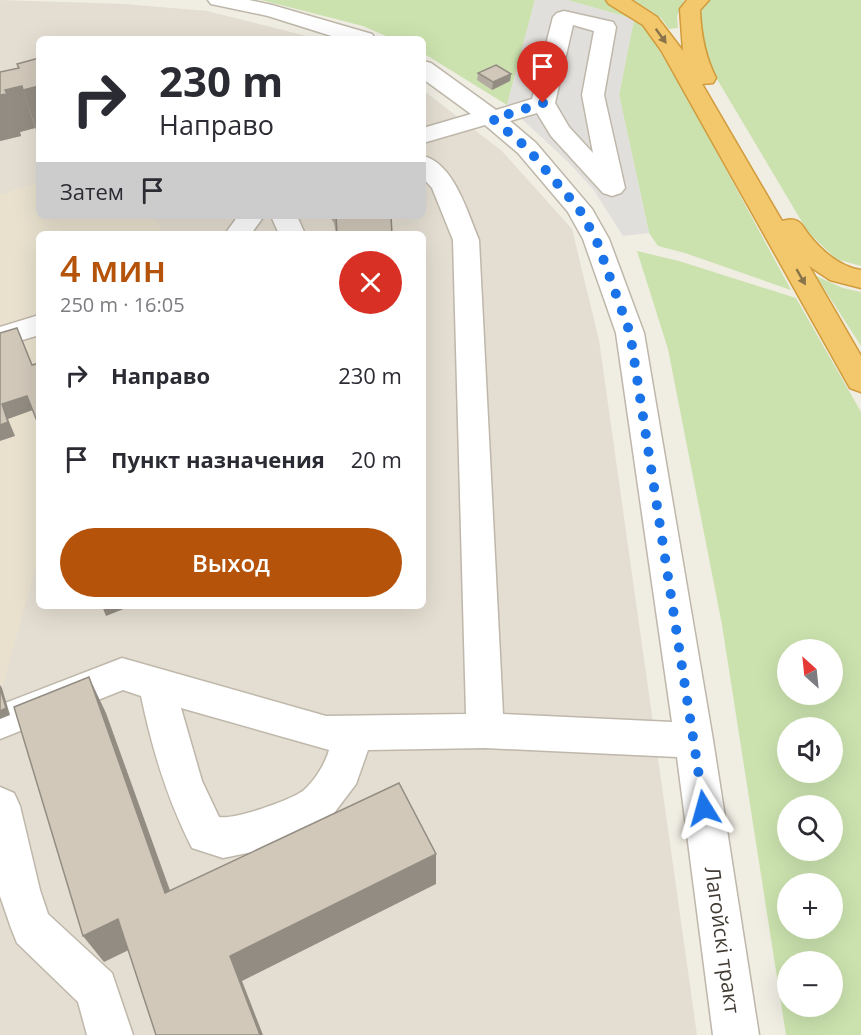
<!DOCTYPE html>
<html lang="ru">
<head>
<meta charset="utf-8">
<style>
	:root { --surface:#fff; --page:#f7f7f7; --text:#2b2b33; --muted:#7c7c81; --accent:#b45309 }
	body { margin:0; font-family:"Open Sans",sans-serif; background:var(--page); color:var(--text); height:100vh; display:flex; flex-direction:column; font-size:22px; white-space:nowrap }
	* { box-sizing:border-box; margin:0 }
	p { font-size:20px; color:var(--muted) }
	.icon { flex:none; width:33px; height:33px; fill:none; stroke:currentColor; stroke-width:2; stroke-linecap:round; stroke-linejoin:round }
	.map { position:relative; flex:1; overflow:hidden }
	.drawer { position:absolute; left:36px; top:231px; width:390px; height:378px; display:flex; flex-direction:column; background:var(--surface); border-radius:9px; box-shadow:0 6px 24px #0002 }
	.drawer>* { flex:none }
	.top-card { position:absolute; left:36px; top:36px; width:390px; height:183px; border-radius:9px; box-shadow:0 6px 24px #0002; background:#fff; color:var(--text); overflow:hidden }
	.needle { width:39px; rotate:333deg }
	.tools { position:absolute; left:777px; top:639px; display:grid; gap:12px }
	.tools a { display:grid; place-items:center; width:66px; height:66px; border-radius:50%; background:var(--surface); box-shadow:0 6px 24px #0002; font-size:30px }
	.pin { position:absolute; display:grid; place-items:center; width:51px; height:51px; color:#fff; margin:-62px -26px; border-radius:50% 50% 50% 0; rotate:-45deg; box-shadow:0 0 6px #0007 }
	.pin .icon { rotate:45deg }
	.me { position:absolute; width:66px; margin:-33px; rotate:352deg; stroke-linejoin:round; filter:drop-shadow(0 0 4px #0008) }
	.turn { display:flex; align-items:center; gap:21px; height:126px; padding:0 24px; font-size:27px }
	.turn .icon { width:78px; height:78px; stroke-width:2.5 }
	.turn b { display:block; font-size:42px; line-height:51px }
	.then { display:flex; align-items:center; height:57px; padding:0 24px; background:#0003; gap:12px; font-size:22px }
	.round { display:grid; place-items:center; flex:none; width:63px; height:63px; border-radius:32px; background:var(--page) }
	.overview { display:flex; align-items:center; justify-content:space-between; height:102px; padding:0 24px }
	h1 { font-size:36px; font-weight:600; line-height:45px; color:var(--accent) }
	.primary-button { display:flex; gap:12px; margin-top:auto; padding:12px 24px }
	.primary-button a { flex:1; height:69px; border-radius:36px; background:var(--accent); color:#fff; font-size:24px; font-weight:600; line-height:69px; text-align:center }
	ul { padding:0; list-style:none }
	li { display:flex; align-items:center; gap:18px; height:84px; padding:0 24px }
	li div { flex:1 }
	li b { display:block; font-size:22px }
	li em { font-style:normal }
	.map>svg:first-child { display:block }
</style>
</head>
<body>
<div class="map">
<svg width="861" height="1035" viewBox="0 0 861 1035">
	<rect width="100%" height="100%" fill="#f0ede3"/>
	<path fill="#e4ded2" fill-rule="evenodd" d="M0 0 124 4 207 11 318 39H39V216H423V90L502 151 572 229 599 340 697 1035H0ZM39 234H423V606H39Z"/>
	<path fill="#e9e1ce" d="M39 182V216H154L164 234H39V555L3 685 0 686V195Z"/>
	<g fill="#cbe2ae" fill-rule="evenodd">
		<path d="M261 0H535L507 105 423 53V39H393L363 26Z"/>
		<path d="M567 0H611L641 19 694 110 791 290 685 253 658 246 649 233 619 95 634 19Z"/>
		<path d="M634 0H684L677 16 678 28 669 29 661 18Z"/>
		<path d="M710 0H861V266L836 259 808 232 708 64 699 31 702 8Z"/>
		<path d="M637 251 679 261 796 298 861 412V1035H786L722 625 668 349ZM788 650H832V694H788ZM788 728H832V772H788ZM788 806H832V850H788ZM788 884H832V928H788ZM788 962H832V1006H788Z"/>
		<path d="M816 276 843 288 861 292V346Z"/>
	</g>
	<path fill="#e1dfdc" d="M535 0H567L634 19 619 95 649 233 623 236 593 189 568 162 507 105Z"/>
	<g fill="none" stroke-linecap="round" stroke-linejoin="round">
		<defs>
			<g id="minor">
				<path d="M208 0H249L272 5 372 34 375 39H341L268 16 211 4Z"/>
				<path d="M564 11 613 22 616 27 604 95 625 188 621 193 612 196 603 193 551 136 537 113 510 121 536 143 592 209 609 239 644 333 713 740 759 1035H713L677 757 485 748 368 750 356 784 331 817 257 851 223 858 192 848C167 799 152 749 141 696L123 690 0 739V705L122 658 326 716 466 714 453 240 432 188 423 178V156C454 163 468 214 479 240L503 714 672 722 616 333 583 239 568 212 518 153 485 125 423 143V128L471 114 423 79V61L431 63 496 110 532 99 553 17 557 13ZM573 25 594 31 582 95 593 153 569 127 555 103ZM181 708 329 750C325 764 315 780 304 790 292 800 234 820 219 817L202 781Z"/>
				<path d="M238 216H264L251 234H225Z"/>
				<path d="M271 216H297L305 234H279Z"/>
				<path d="M39 315V335L0 347V327Z"/>
				<path d="M0 787 14 793 20 806 40 890 48 914 112 973 133 1035H87L78 1002 17 943 11 928 0 896Z"/>
			</g>
			<path id="highway" d="M606 0H631L657 17 683 51 680 9 687 0H709L700 10C701 35 705 56 716 78L713 83 702 84 782 221C787 220 792 218 797 221 802 223 805 230 809 235 822 251 840 267 861 270V288L830 280 809 266 861 356V392L850 388 661 50 643 25 609 4Z"/>
		</defs>
		<use href="#minor" stroke="#beb7aa" stroke-width="3"/>
		<use href="#highway" stroke="#d19c3c" stroke-width="3"/>
		<use href="#minor" fill="#fff" fill-rule="evenodd"/>
		<use href="#highway" fill="#f3c76b" fill-rule="evenodd"/>
	</g>
	<g fill="#b4aca0">
		<path d="M39 58 37 132 35 128 20 132 21 136 0 141 18 68 17 64Z"/>
		<path d="M478 73 511 74 510 81 492 90 477 80Z"/>
		<path d="M329 216H391L392 234H336L334 223Z"/>
	</g>
	<g fill="#928c82">
		<path d="M511 74 510 81 492 90 493 82Z"/>
		<path d="M22 86 35 128 20 132 21 136 0 141V95L5 90Z"/>
		<path d="M39 86V131L37 132 23 90Z"/>
		<path d="M27 396 33 410 8 419 15 436 0 441V425L2 404Z"/>
		<path d="M102 606H131L106 616Z"/>
		<path d="M89 677 106 713 181 921 165 893Z"/>
		<path d="M0 685 2 688 10 715 0 719Z"/>
		<path d="M436 854V884L242 981 263 1035H260L230 956Z"/>
		<path d="M118 919 137 946 104 962 83 936Z"/>
	</g>
	<g fill="#d1c8ba" stroke="#928c82" stroke-width="1.5">
		<path d="M39 58V86L23 90 22 86 5 90 7 94 0 95V72L19 68 17 64Z"/>
		<path d="M496 65 511 74 493 82 478 73Z"/>
		<path d="M336 216H391L392 234H337Z"/>
		<path d="M17 328 32 365 39 363V426L27 396 2 404 8 422 0 425V333Z"/>
		<path d="M89 677 165 893 399 783 436 854 230 956 260 1035H156L118 919 83 936 14 707Z"/>
		<path d="M0 688 6 708 0 711Z"/>
	</g>
	<defs><path id="oneway-solid" d="M-6-.8H1V-3.2L6.5 0L1 3.2V.8H-6Z" transform="scale(1.5)"/></defs>
	<g fill="#89744a">
		<use href="#oneway-solid" transform="translate(661 36) rotate(54)"/>
		<use href="#oneway-solid" transform="translate(801 277) rotate(60)"/>
	</g>
	<g fill="none" stroke-linecap="round" stroke-linejoin="round">
		<path stroke="#1a73e8" stroke-width="10" stroke-dasharray="0 18" d="M543 103 493 119 527 148 579 209 596 239 630 333 704 808"/>
	</g>
	<g text-anchor="middle" dominant-baseline="central" stroke-width="6" stroke-linejoin="round" paint-order="stroke">
		<g font-size="21" fill="#423c34" stroke="#fff">
			<text transform="translate(723 940) rotate(82)">Лагойскі тракт</text>
		</g>
	</g>
</svg>
<div class="tools">
<a><svg class="needle" viewBox="-14 -14 28 28"><path d="M0-13l5 13h-10z" fill="#e53935"/><path d="M0 13l5-13h-10z" fill="#7c7c81"/></svg></a>
<a><svg class="icon" aria-label="sound" viewBox="0 0 24 24"><path d="M4 9h4l5-4v14l-5-4H4zM17 9q2 3 0 6"/></svg></a>
<a><svg class="icon" aria-label="search" viewBox="0 0 24 24"><circle cx="10" cy="10" r="6"/><path d="M15 15l6 6"/></svg></a>
<a>+</a>
<a>−</a>
</div>
<div class="pin" style="left:543px;top:103px;background:#d93025"><svg class="icon" aria-label="arrive" viewBox="0 0 24 24"><path d="M6 21V4h12l-3 4 3 4H6"/></svg></div>
<svg class="me" style="left:704px;top:808px" viewBox="-20 -20 40 40"><path d="M0-17L14 15 0 8-14 15z" fill="#1a73e8" stroke="#fff" stroke-width="4"/></svg>
<div class="top-card">
<div class="turn"><svg class="icon" aria-label="right" viewBox="0 0 24 24"><path d="M7 20v-9h11M14 6l5 5-5 5"/></svg><div><b>230 m</b>Направо</div></div>
<div class="then">Затем<svg class="icon" aria-label="arrive" viewBox="0 0 24 24"><path d="M6 21V4h12l-3 4 3 4H6"/></svg></div>
</div>
<section class="drawer">
<div class="overview"><div><h1>4 мин</h1><p>250 m · 16:05</p></div><a class="round" style="background:#d93025;color:#fff"><svg class="icon" aria-label="close" viewBox="0 0 24 24"><path d="M6 6l12 12M18 6L6 18"/></svg></a></div>
<ul>
<li><svg class="icon" aria-label="right" viewBox="0 0 24 24"><path d="M7 20v-9h11M14 6l5 5-5 5"/></svg><div><b>Направо</b></div><em>230 m</em></li>
<li><svg class="icon" aria-label="arrive" viewBox="0 0 24 24"><path d="M6 21V4h12l-3 4 3 4H6"/></svg><div><b>Пункт назначения</b></div><em>20 m</em></li>
</ul>
<div class="primary-button"><a>Выход</a></div>
</section>
</div>
</body>
</html>
